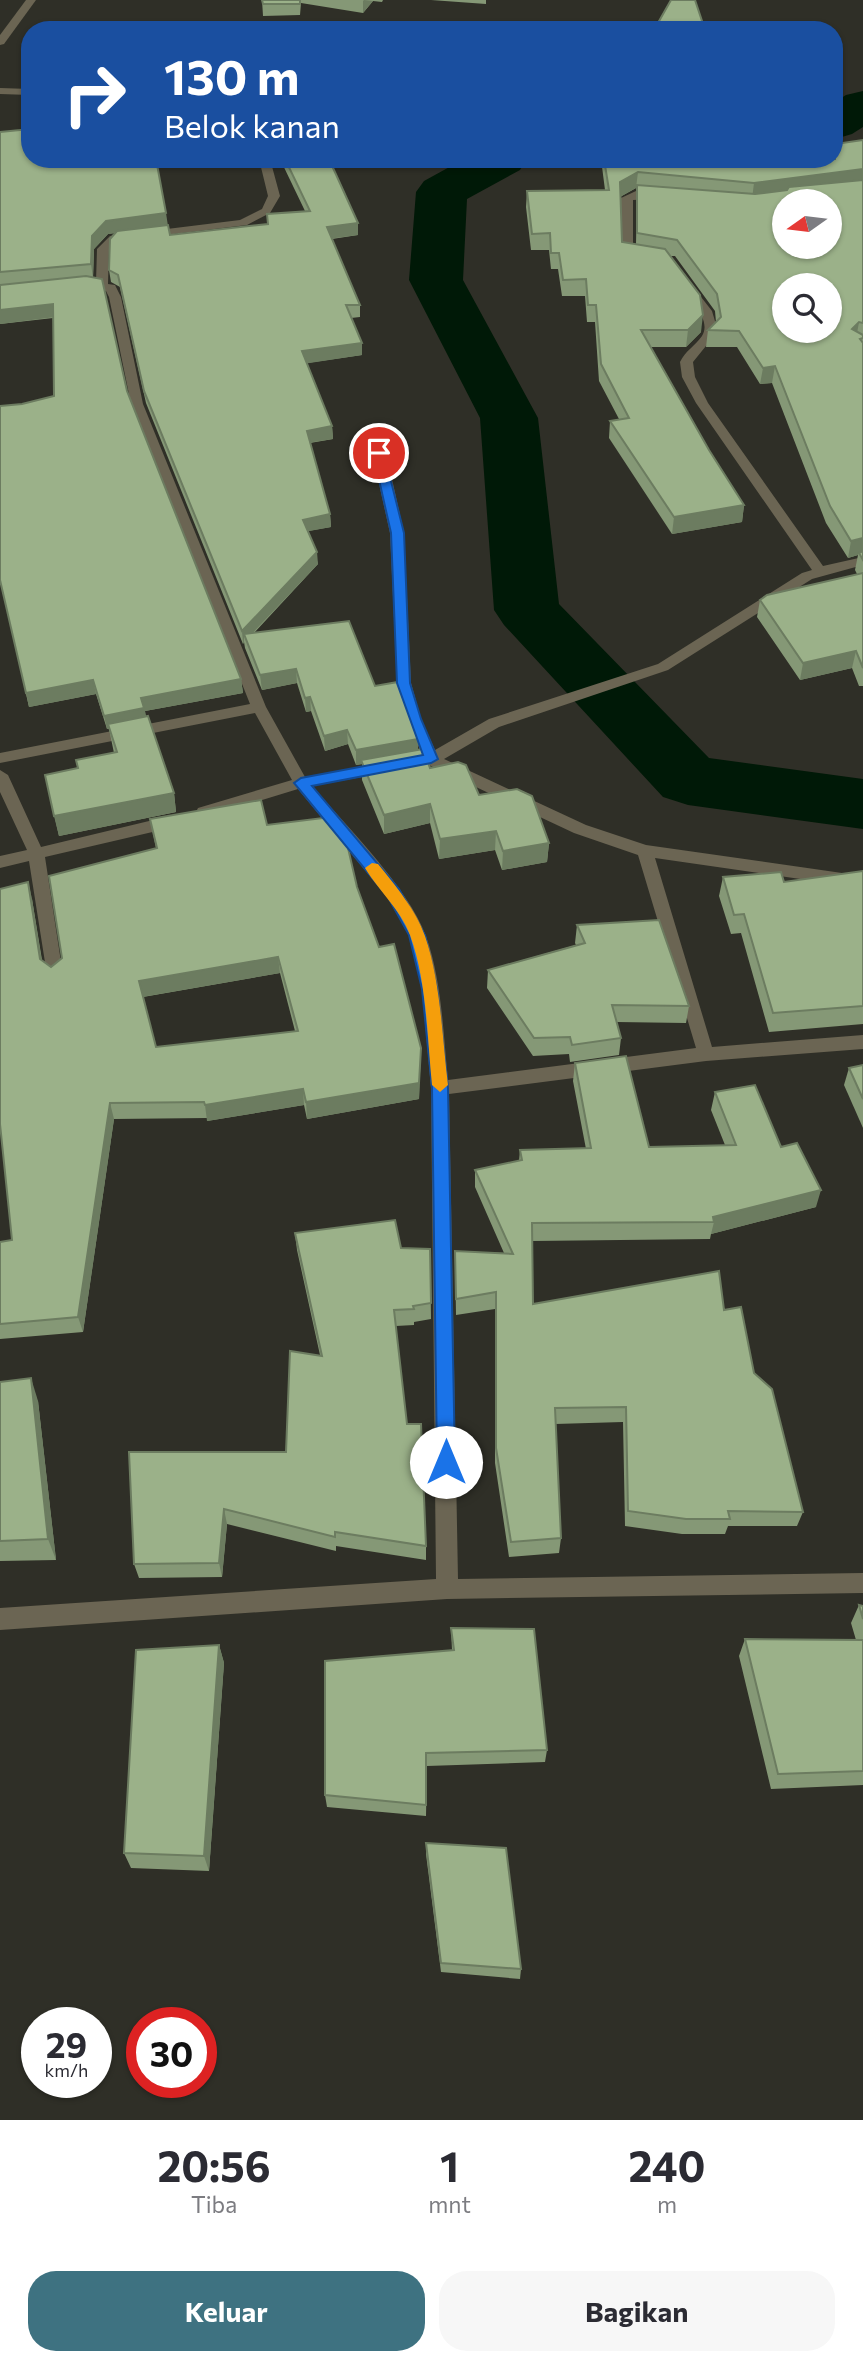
<!DOCTYPE html>
<html lang="id">
<head>
<meta charset="utf-8">
<style>
	:root { --surface:#fff; --page:#f7f7f7; --text:#2b2b33; --muted:#7c7c81; --accent:#3e7281 }
	body { margin:0; font-family:Commissioner,sans-serif; background:var(--page); color:var(--text); height:100vh; display:flex; flex-direction:column; font-size:26px; white-space:nowrap }
	* { box-sizing:border-box; margin:0 }
	p { font-size:23px; color:var(--muted) }
	.icon { flex:none; width:38px; height:38px; fill:none; stroke:currentColor; stroke-width:2; stroke-linecap:round; stroke-linejoin:round }
	.map { position:relative; height:2120px; overflow:hidden }
	.drawer { display:flex; flex-direction:column; background:var(--surface); flex:1 }
	.drawer>* { flex:none }
	.guide { position:absolute; left:21px; top:21px; width:822px; height:147px; border-radius:28px; box-shadow:0 2px 5px #0004; background:#1a4fa0; color:#fff; overflow:hidden }
	.needle { width:46px; rotate:256deg }
	.controls { position:absolute; left:772px; top:189px; display:grid; gap:14px }
	.controls a { display:grid; place-items:center; width:70px; height:70px; border-radius:50%; background:var(--surface); box-shadow:0 2px 5px #0004; font-size:35px }
	.speed { position:absolute; left:21px; top:2007px; display:flex; gap:14px; font-size:35px; font-weight:700; text-align:center }
	.speed>* { display:grid; place-content:center; width:91px; height:91px; border-radius:50%; background:var(--surface); box-shadow:0 2px 5px #0004; line-height:1 }
	.speed small { font-size:18px; font-weight:400 }
	.speed .limit { border:10px solid #d22; background:#fff; color:#111 }
	.pin { position:absolute; display:grid; place-items:center; width:60px; height:60px; color:#fff; margin:-30px; border:4px solid #fff; border-radius:50%; box-shadow:0 2px 7px #0007 }
	.me { position:absolute; width:77px; margin:-38px; rotate:0deg; stroke-linejoin:round; filter:drop-shadow(0 0 5px #0008) }
	.turn { display:flex; align-items:center; gap:24px; height:147px; padding:0 28px; font-size:32px }
	.turn .icon { width:91px; height:91px; stroke-width:2.5 }
	.turn b { display:block; font-size:49px; line-height:60px }
	.eta { display:flex; justify-content:space-evenly; align-items:center; height:119px; text-align:center }
	.eta b { font-size:42px; font-weight:700; line-height:49px }
	.action { display:flex; gap:14px; margin-top:auto; padding:14px 28px }
	.action a { flex:1; height:80px; border-radius:28px; background:var(--accent); color:#fff; font-size:28px; font-weight:700; line-height:80px; text-align:center }
	.action a+a { background:var(--page); color:var(--text) }
	.map>svg:first-child { display:block }
</style>
</head>
<body>
<div class="map">
<svg width="863" height="2120" viewBox="0 0 863 2120">
	<rect width="100%" height="100%" fill="#2f2f27"/>
	<g fill="none" stroke-linecap="round" stroke-linejoin="round">
		<g fill="#001907" fill-rule="evenodd">
			<path d="M863 91V127L852 134 835 139V102L846 95Z"/>
			<path d="M464 159H527L520 170 467 199 463 280 538 418 559 604 709 758 863 779V829L688 805 663 797 504 625 494 610 480 418 409 280 416 192 424 181Z"/>
		</g>
		<g fill="#6b6553" fill-rule="evenodd">
			<path d="M26 0H36L4 44 0 45V35Z"/>
			<path d="M0 88 30 89V95L0 94Z"/>
			<path d="M259 159H270L280 196 270 213 247 225 117 241 109 250 108 284 115 285 121 297 143 404 266 707 305 777 422 755 407 719 397 683 390 533 372 452 374 449 379 448 386 452 404 533 411 683 421 719 435 750 489 719 658 664 802 573 812 570 696 403 682 377 680 362C685 351 695 346 702 336 712 320 690 299 681 287L683 284H691L712 311 717 328 710 341 693 362 695 377 708 403 823 566 863 557V565L812 579 668 670 499 727 444 759 586 825 646 845 863 876V888L655 858 712 1047 863 1035V1049L706 1061 449 1094 458 1579 863 1573V1593L447 1599 0 1630V1608L436 1579 431 1088 422 989 409 935 387 897 298 789 204 818 198 816 196 812 198 808 292 780 255 713 0 763V753L250 704 131 404 109 297 106 291 76 283 82 279 96 282 97 249 110 236 240 220 262 209 268 196ZM429 765 574 833 638 855 696 1048 448 1080C443 1032 442 982 426 936 408 887 347 827 312 786Z"/>
			<path d="M636 191 658 193 664 196 658 199 633 200V253L642 258 636 261 621 255V198Z"/>
			<path d="M0 770 8 775 41 847 174 815 182 821 174 827 45 857 63 975 55 981 47 975 29 861 0 868V856L27 850 0 792Z"/>
		</g>
	</g>
	<g fill="#859876" fill-rule="evenodd">
		<path d="M262 0H383L382 2 373 1 363 13 301 3 300 15 263 16Z"/>
		<path d="M431 0H486V4Z"/>
		<path d="M0 132 167 225 170 235 267 224V214L305 211 280 159H329L358 235 332 239 360 305V317L351 318 362 355 307 363 332 426 333 439 310 443 330 514 331 527 308 531 318 564 254 633 375 686 418 739V750L430 768 479 795 549 843 547 862 502 870 495 850 439 859 430 823 384 834 362 780V764L356 765 348 744 325 751 311 711 306 712 297 683 262 690 245 648 244 642 243 644 146 403 120 287 111 282 109 270 115 233 108 234 94 249 93 278 127 391 241 679 243 693 145 711 146 717 174 793 176 812 59 836 45 775 78 768 114 753 109 729H107L96 694 29 707 3 593 22 404 54 396 53 318 0 324Z"/>
		<path d="M863 140V686H859L852 668 800 680 757 617 760 600 857 574 855 570 858 555 848 558 826 523 772 383 760 384 737 347H706L708 330 716 322 715 311 675 256H670L701 332 686 347H651L709 450 744 505 742 522 672 534 609 438 610 421 619 419 599 381 595 322H587L585 296H562L558 269H551L549 250H531L526 207 527 191 605 190 601 159H835ZM636 188H637L636 244 622 242 620 197Z"/>
		<path d="M150 819 267 825 357 887 379 947 421 1048 419 1099 307 1119 304 1105 207 1121V1118L114 1119 83 1332 0 1339V1242L12 1240 32 899 42 960 51 967 62 958 156 848ZM280 973 295 1031 156 1047 143 997Z"/>
		<path d="M863 871V1024L769 1032 741 933 731 934 719 896 723 877 784 882Z"/>
		<path d="M577 925 689 1006 686 1023 617 1022 621 1038 619 1055 570 1062 569 1054 533 1056 487 988 488 970 576 945 575 943Z"/>
		<path d="M575 1063 649 1147 725 1145 711 1110 715 1092 781 1147 816 1207 711 1234 710 1239 532 1241 533 1304 724 1310 754 1373 803 1512 797 1526H728L725 1534H682L625 1526 623 1422 555 1424 561 1538 559 1553 509 1557 495 1463V1309L456 1315 455 1251 504 1253 475 1187V1170L519 1161 520 1150 586 1149 573 1081Z"/>
		<path d="M863 1065V1128L844 1085 849 1068Z"/>
		<path d="M295 1233 401 1248 430 1249 431 1319 414 1322V1325L396 1326 407 1424 426 1546V1560L336 1546V1551L227 1524 222 1577 139 1578 134 1564 286 1452 320 1355 297 1250Z"/>
		<path d="M0 1382 38 1401 56 1560 0 1561Z"/>
		<path d="M859 1605 863 1606V1785L771 1789 739 1656 745 1639 856 1640 851 1623Z"/>
		<path d="M451 1628 547 1750 545 1762 427 1766 426 1816 327 1807 325 1795 452 1650Z"/>
		<path d="M219 1645 224 1663 209 1871 131 1868 124 1853Z"/>
		<path d="M426 1843 521 1969 520 1979 441 1972 426 1854Z"/>
	</g>
	<g fill="#6c7c60">
		<path d="M364 0 373 1 363 13V1Z"/>
		<path d="M863 169V185L752 199 754 183Z"/>
		<path d="M638 172 636 188 618 198 620 182Z"/>
		<path d="M166 213 168 226 108 234 94 249 93 278 91 264 92 236 106 221Z"/>
		<path d="M358 223V235L328 239 327 227Z"/>
		<path d="M53 304 55 317 0 324V310Z"/>
		<path d="M703 315 701 332 686 347 688 330Z"/>
		<path d="M859 322 856 339 852 329Z"/>
		<path d="M362 343V355L303 364 302 351Z"/>
		<path d="M775 366 772 383 760 384 763 368Z"/>
		<path d="M332 426 333 439 307 443V431Z"/>
		<path d="M744 505 742 522 672 534 674 517Z"/>
		<path d="M330 514 331 527 304 532 303 520Z"/>
		<path d="M863 538V552L859 553 858 555 848 558 851 541Z"/>
		<path d="M317 552 318 564 246 640 244 634V642L243 644 242 631Z"/>
		<path d="M856 651 852 668 800 680 803 663Z"/>
		<path d="M296 669 297 683 262 690 260 675Z"/>
		<path d="M241 679 243 693 145 711 146 722 108 724 109 729H107L104 716 141 698Z"/>
		<path d="M93 680 96 694 29 707 26 693Z"/>
		<path d="M310 697 311 711 306 712 305 698Z"/>
		<path d="M347 730 348 744 325 751 324 736Z"/>
		<path d="M418 739V753L361 760 362 764 356 765V750Z"/>
		<path d="M174 793 176 812 59 836 54 816Z"/>
		<path d="M430 804V823L384 834V815Z"/>
		<path d="M496 831 495 850 439 859 440 839Z"/>
		<path d="M549 843 547 862 502 870 503 851Z"/>
		<path d="M28 882 32 899 44 975 40 959Z"/>
		<path d="M278 957 280 973 142 997 139 981Z"/>
		<path d="M421 1048 419 1099 307 1119 306 1102Z"/>
		<path d="M303 1089 304 1105 207 1121 205 1105Z"/>
		<path d="M110 1103 114 1119 83 1332 78 1317Z"/>
		<path d="M821 1190 816 1207 711 1234 714 1222 713 1217Z"/>
		<path d="M31 1378 38 1401 56 1560 48 1539Z"/>
		<path d="M224 1509 227 1524 222 1577 219 1563Z"/>
		<path d="M219 1645 224 1663 209 1871 204 1856Z"/>
	</g>
	<g fill="#9bb189" stroke="#6c7c60" stroke-width="2" fill-rule="evenodd">
		<path d="M262 0H300V4H263Z"/>
		<path d="M671 0H695L705 30H654Z"/>
		<path d="M30 129V159H156L166 213 106 221 92 236 91 264 0 272V132Z"/>
		<path d="M863 140V169L754 183 638 172 620 182 622 242 665 249 700 295 703 315 688 330H641L709 450 744 505 674 517 610 421 629 418 601 364 596 305H588L586 279 563 280 559 253H551L550 233 532 234 527 191 609 190 604 159H835V144Z"/>
		<path d="M285 159H329L358 223 327 227 360 305H346L362 343 302 351 332 426 307 431 330 514 303 520 317 552 242 631 144 391 118 275 109 270 110 239 117 231 168 225 170 235 268 224 267 214 310 211Z"/>
		<path d="M863 180V323L859 322 852 329 863 335V338L860 339 863 343V538L851 541 830 506 775 366 763 368 739 331 708 330 721 317 717 294 677 240 637 233V185L755 194 787 190 789 187ZM784 201H830V247H784ZM784 285H830V331H784Z"/>
		<path d="M86 276 102 279 127 391 241 679 141 698 144 708 104 716 93 680 26 693 0 580V406L22 404 54 396 53 304 0 310V285Z"/>
		<path d="M863 551V560L859 553Z"/>
		<path d="M863 573V668L856 651 803 663 760 600 767 595Z"/>
		<path d="M349 621 375 686 398 682 418 739 356 750 347 730 324 736 310 697 305 698 296 669 260 675 244 634Z"/>
		<path d="M148 716 174 793 54 816 45 775 78 768 76 760 117 752 108 724Z"/>
		<path d="M423 749 430 768 458 762 466 765 479 795 517 789 532 796 549 843 503 851 496 831 440 839 430 804 384 815 361 760Z"/>
		<path d="M261 800 267 825 331 817 345 835 357 887 379 947 394 944 421 1048 419 1083 306 1102 303 1089 205 1105 204 1102 110 1103 78 1317 0 1324V1242L12 1240 0 1124V889L28 882 40 959 51 967 62 958 49 876 157 848 150 819ZM278 957 298 1031 156 1047 139 981Z"/>
		<path d="M863 871V1006L773 1013 744 914 734 915 723 877 781 872 784 882Z"/>
		<path d="M659 920 689 1006 612 1005 621 1038 572 1045 570 1037 534 1038 488 970 585 943 577 925Z"/>
		<path d="M626 1056 649 1147 736 1145 715 1092 755 1085 781 1147 797 1143 821 1190 713 1217 714 1222 532 1223 533 1304 719 1271 724 1310 741 1307 754 1373 772 1389 803 1512 728 1511 730 1519H686L628 1511 626 1407 555 1408 561 1538 511 1542 496 1448V1292L456 1299 455 1251 513 1254 475 1170 522 1160 520 1150 591 1148 575 1063Z"/>
		<path d="M863 1065V1099L849 1068Z"/>
		<path d="M395 1220 401 1248 430 1249 431 1303 413 1306 414 1309 394 1310 407 1424H421L426 1546 335 1532V1537L224 1509 219 1563 134 1564 129 1452H286L290 1351 322 1356 295 1233Z"/>
		<path d="M31 1378 48 1539 0 1541V1382Z"/>
		<path d="M859 1605 863 1606V1619Z"/>
		<path d="M451 1628 534 1629 547 1750 426 1753V1805L325 1795V1661L454 1650Z"/>
		<path d="M745 1639 863 1640V1771L778 1774Z"/>
		<path d="M219 1645 204 1856 124 1853 136 1650Z"/>
		<path d="M426 1843 506 1848 521 1969 441 1963Z"/>
	</g>
	<path fill="#1a73e8" stroke="#114b97" stroke-width="2" d="M379 449 384 453 404 533 410 683 421 719 438 759 431 763 312 786 399 889 425 935 437 989 448 1088 455 1462 453 1469 446 1471 439 1469 437 1462 432 1088 422 989 409 935 388 897 294 783 301 778 423 755 397 683 391 533 373 453Z"/>
	<path fill="#f59e0b" d="M372 863 378 864C395 885 416 910 425 936 441 983 442 1036 448 1085L440 1092 432 1085C427 1036 427 982 410 935 400 909 379 891 365 868Z"/>
</svg>
<div class="controls">
<a><svg class="needle" viewBox="-14 -14 28 28"><path d="M0-13l5 13h-10z" fill="#e53935"/><path d="M0 13l5-13h-10z" fill="#7c7c81"/></svg></a>
<a><svg class="icon" aria-label="search" viewBox="0 0 24 24"><circle cx="10" cy="10" r="6"/><path d="M15 15l6 6"/></svg></a>
</div>
<div class="speed"><div>29<small>km/h</small></div><div class="limit">30</div></div>
<div class="pin" style="left:379px;top:453px;background:#d93025"><svg class="icon" aria-label="arrive" viewBox="0 0 24 24"><path d="M6 21V4h12l-3 4 3 4H6"/></svg></div>
<svg class="me" style="left:446px;top:1462px" viewBox="-20 -20 40 40"><circle r="19" fill="#fff"/><path d="M0-13L10 11 0 6-10 11z" fill="#1a73e8"/></svg>
<div class="guide">
<div class="turn"><svg class="icon" aria-label="right" viewBox="0 0 24 24"><path d="M7 20v-9h11M14 6l5 5-5 5"/></svg><div><b>130 m</b>Belok kanan</div></div>
</div>
</div>
<section class="drawer">
<div class="eta">
<div><b>20:56</b><p>Tiba</p></div>
<div><b>1</b><p>mnt</p></div>
<div><b>240</b><p>m</p></div>
</div>
<div class="action"><a>Keluar</a><a>Bagikan</a></div>
</section>
</body>
</html>
